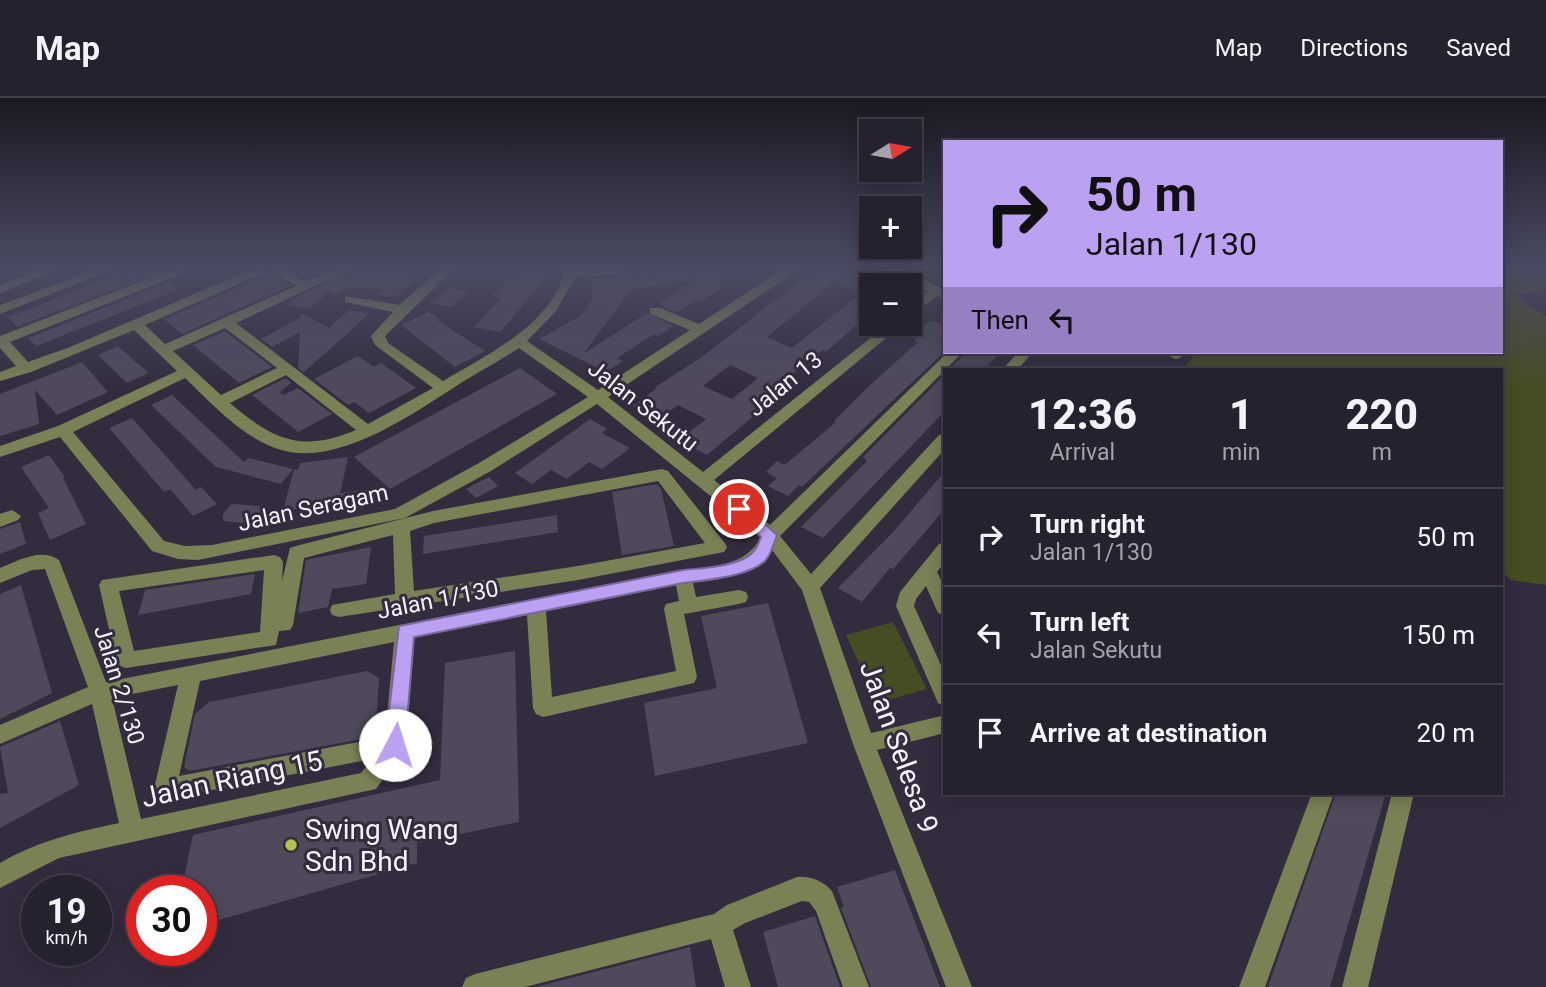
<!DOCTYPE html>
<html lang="en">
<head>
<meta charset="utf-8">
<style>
	:root { --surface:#26212e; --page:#322e3a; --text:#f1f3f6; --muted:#a4a3aa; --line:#423e4a }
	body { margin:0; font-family:Roboto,sans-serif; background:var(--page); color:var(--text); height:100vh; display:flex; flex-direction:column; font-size:26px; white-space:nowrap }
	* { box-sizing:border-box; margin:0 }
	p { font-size:23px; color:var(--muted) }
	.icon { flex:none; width:38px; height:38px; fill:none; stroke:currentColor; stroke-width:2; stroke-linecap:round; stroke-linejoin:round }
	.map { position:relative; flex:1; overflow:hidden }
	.details { position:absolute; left:943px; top:270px; width:560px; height:427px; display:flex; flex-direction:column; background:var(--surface); border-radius:0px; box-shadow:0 4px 18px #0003,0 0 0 2px var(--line) }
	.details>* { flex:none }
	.top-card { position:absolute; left:943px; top:42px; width:560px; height:214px; border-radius:0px; box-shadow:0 4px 18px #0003,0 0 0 2px var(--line); background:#bca0f2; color:#111; overflow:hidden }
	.needle { width:46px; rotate:79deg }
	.fabs { position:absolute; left:859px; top:21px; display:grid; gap:14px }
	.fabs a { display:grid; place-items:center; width:63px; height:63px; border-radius:0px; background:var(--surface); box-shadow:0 4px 18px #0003,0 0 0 2px var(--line); font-size:35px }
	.speed { position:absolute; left:21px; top:777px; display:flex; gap:14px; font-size:35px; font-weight:700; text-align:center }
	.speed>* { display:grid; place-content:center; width:91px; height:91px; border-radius:50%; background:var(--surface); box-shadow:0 4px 18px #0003,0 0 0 2px var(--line); line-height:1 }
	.speed small { font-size:18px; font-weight:400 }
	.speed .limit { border:10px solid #d22; background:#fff; color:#111 }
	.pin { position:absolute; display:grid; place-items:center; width:60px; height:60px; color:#fff; margin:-30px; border:4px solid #fff; border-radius:50%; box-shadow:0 2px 7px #0007 }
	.me { position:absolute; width:77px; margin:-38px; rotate:5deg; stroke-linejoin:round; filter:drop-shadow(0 0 5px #0008) }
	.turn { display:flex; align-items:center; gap:24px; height:147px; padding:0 28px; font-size:32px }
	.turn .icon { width:91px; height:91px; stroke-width:2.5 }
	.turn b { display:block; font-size:49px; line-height:60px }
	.then { display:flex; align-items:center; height:66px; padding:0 28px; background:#0003; gap:14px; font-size:26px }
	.eta { display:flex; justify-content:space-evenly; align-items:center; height:119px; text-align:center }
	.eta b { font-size:42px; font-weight:800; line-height:49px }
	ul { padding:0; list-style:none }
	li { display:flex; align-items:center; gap:21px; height:98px; padding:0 28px; border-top:2px solid var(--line) }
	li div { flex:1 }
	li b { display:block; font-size:26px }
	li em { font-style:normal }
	header { display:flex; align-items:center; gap:42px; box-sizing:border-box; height:98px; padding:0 35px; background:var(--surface); border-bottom:2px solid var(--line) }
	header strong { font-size:33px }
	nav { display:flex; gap:38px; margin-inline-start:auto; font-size:24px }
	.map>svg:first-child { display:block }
</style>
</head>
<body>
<header>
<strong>Map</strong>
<nav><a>Map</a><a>Directions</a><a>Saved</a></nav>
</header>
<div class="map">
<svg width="1546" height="889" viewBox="0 0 1546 889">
	<rect width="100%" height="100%" fill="#332c3e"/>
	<g fill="#474d22">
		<path d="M1502 168H1546V192L1514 197 1546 218V487L1511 482 1502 473V271H1184L1196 254H1502Z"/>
		<path d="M893 524 927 591 877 605 846 537Z"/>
	</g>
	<g fill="#50495c" fill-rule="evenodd">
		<path d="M139 168H149L157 175 17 229 8 219Z"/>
		<path d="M288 168H335L306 181Z"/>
		<path d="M360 168H428L396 199 378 197 382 192 351 189 334 197 328 193 317 205 308 210 288 208 296 200Z"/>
		<path d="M675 168H744L716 187 723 190 701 204 696 202 678 214 660 207 662 206 660 205 697 181 631 192 583 256 647 215 673 228 658 238 654 236 617 260 623 263 606 274 539 241 579 219 592 202 591 180H614L640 173 641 176 679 171Z"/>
		<path d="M819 168H866L905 187H872V218L866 222 863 221 826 254 823 252 800 270 767 298 774 301 707 357 679 342 706 321 678 307 659 321 633 308 657 290 655 289 702 259ZM835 183 860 196 792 250 767 239ZM730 267 758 280 732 301 703 288Z"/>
		<path d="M521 169 551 174 500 234 474 229 501 200 492 198Z"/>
		<path d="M271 175 290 188 182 236 164 221Z"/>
		<path d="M169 184 178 192 36 248 28 240Z"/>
		<path d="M448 190 468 194 451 209 431 205Z"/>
		<path d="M349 212 369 216 304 274 298 270 300 234 272 249 261 241 300 220 301 215 329 230Z"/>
		<path d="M429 214 439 221 437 222 485 253 455 269 401 227Z"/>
		<path d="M933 223 945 227V253L802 389 799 387 788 398 768 388 777 380 766 374 777 363 784 367 787 365 836 324 834 323 869 288 918 244 914 243 917 239 914 238 927 225Z"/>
		<path d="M225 233 272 269 239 285 193 247Z"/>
		<path d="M118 248 137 265 149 275 127 285 98 257Z"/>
		<path d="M966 254H1001L984 271H950Z"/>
		<path d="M358 258 374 269 381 265 416 290 369 315 354 304 348 307 314 281Z"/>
		<path d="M82 264 108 294 57 317 35 292 39 326 0 338V296Z"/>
		<path d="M520 270 557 296 390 391 354 359Z"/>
		<path d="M945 276V313L823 440 801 429 867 363 863 359Z"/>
		<path d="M286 280 291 285 280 294 283 297 298 290 332 316 298 334 252 297Z"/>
		<path d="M172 297 244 364 249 360 293 371 281 386 216 369 151 307Z"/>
		<path d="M132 320 196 392 201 389 217 406 193 418 170 391 164 394 109 330Z"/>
		<path d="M590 321 607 331 602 335 630 350 602 371 589 364 567 381 551 372 532 386 515 375Z"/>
		<path d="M49 357 65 379 63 380 86 426 50 442 38 415 49 410 21 369Z"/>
		<path d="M348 359 338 406 283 413 294 371 298 372 300 365Z"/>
		<path d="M945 373V411L893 471 890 470 862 504 838 490 895 432Z"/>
		<path d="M489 379 498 388 476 400 466 391Z"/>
		<path d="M657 386 661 391 674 448 622 457 612 394Z"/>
		<path d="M378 390 375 406 338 411 341 395Z"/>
		<path d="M231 406 247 407 264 409 252 426 223 423V416Z"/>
		<path d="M557 417 558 434 423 456 424 438Z"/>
		<path d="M20 424 26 446 0 456V431Z"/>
		<path d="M371 449 366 486 332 491 328 509 298 515 306 462Z"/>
		<path d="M255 476 251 496 138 517 145 492Z"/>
		<path d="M21 487 52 595 0 621V496Z"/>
		<path d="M768 505 808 645 655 678 644 605 717 590 701 518Z"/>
		<path d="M515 553 519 724 417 745V765L201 827V793H181L193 737 440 682 445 565Z"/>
		<path d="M367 573 379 580 376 627 362 641 189 673 184 669 195 616 209 604Z"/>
		<path d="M60 623 79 687 0 730V696L8 695 0 649Z"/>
		<path d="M1336 695H1386L1330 889H1268Z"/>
		<path d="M895 772 940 889H871L841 810 844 809 837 789Z"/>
		<path d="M815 818 840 889H778L763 834Z"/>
		<path d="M690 849 696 889H536Z"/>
	</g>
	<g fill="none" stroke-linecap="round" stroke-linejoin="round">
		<g fill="#7a8255" fill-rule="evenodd">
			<path d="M49 168H66L0 195V187Z"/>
			<path d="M105 168H122L0 216V207Z"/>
			<path d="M181 168 187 172 185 175 10 244 28 264 70 249 260 168H281L306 184 342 168H358L236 225 368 326 433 290 375 247 371 238 393 214 345 204V198L399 207 444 168H457L385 238 388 245 443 283C486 257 558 224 565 168H577V171L646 168 613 177 576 178 556 213 527 243 598 292 690 232 650 216V210H660L699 226 787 168H799L798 172 608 299 703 374 888 226H903L714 382 770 427 948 254H963L780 438 811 476 939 337 945 336V351L820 490 871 635 945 617V635L877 652 972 889H946L853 646 802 492 772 452C754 478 723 481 693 485L696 499 739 492 746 494 748 499 746 504 739 506 684 516 697 579 694 585 543 619 536 616 533 610 527 517 414 540 406 647 376 691 59 760 0 790V765C38 743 76 734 119 725L92 606 0 646V627L88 589 45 471 32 472 0 485V470C17 463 42 449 59 462L106 584 683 472C712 468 746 469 761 439L597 306 491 373 405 420 198 462 178 461 152 453 60 339 0 359V348L58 328 177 273 134 232 31 274 0 283V274L16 268 0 250V238ZM271 172 296 188 165 246 145 227ZM225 230 277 270 221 297 173 253ZM519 250 588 299 479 365 395 411 212 447 185 448 164 443 73 334 185 280C212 306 242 339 278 351 338 371 415 314 464 283 482 272 501 262 519 250ZM286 277 356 332C301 355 273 342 230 305ZM676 487 679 503 666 506 664 511 676 573 552 599 546 513ZM394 544 385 639 179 678 200 583ZM178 587 154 691 157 698 165 701 372 661 361 675 141 721 112 600Z"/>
			<path d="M882 168H898L945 192V201L937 198 910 218V207L928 193Z"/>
			<path d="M1018 254H1033L1018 271H1003Z"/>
			<path d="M1170 254H1184L1180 260 1175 261 1168 257Z"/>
			<path d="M662 371 668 373 724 444 727 449 724 454 578 482 339 519 332 517 330 512 332 507 395 496 393 437 304 460 293 527 290 532 279 533 276 547 126 570 119 568 116 562 99 487 102 482 274 457 280 459 283 464 282 483 290 450 296 448 433 413ZM658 383 705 445 578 468 414 493 410 433 434 425ZM264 472 260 534 134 553 119 493Z"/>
			<path d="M12 412 21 418 18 422 0 429V416Z"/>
			<path d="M945 444V464L937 474 945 490V517L938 515 926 488 916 501 914 508 945 576V608L938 605 896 508 900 494 939 446Z"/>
			<path d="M1312 695H1334L1265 889H1239Z"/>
			<path d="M1392 695H1414L1368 889H1342Z"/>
			<path d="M797 779C811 778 823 783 832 793L869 889H843L816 813 809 804 802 803 745 825 733 832 751 889H725L711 841 525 889H462L466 880 475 876 714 816 727 807Z"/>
		</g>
	</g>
	<linearGradient id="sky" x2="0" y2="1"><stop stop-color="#1c1822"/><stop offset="0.58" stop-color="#4a4b63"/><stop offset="1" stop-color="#4a4b63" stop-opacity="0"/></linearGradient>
	<rect width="1546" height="292" fill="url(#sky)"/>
	<path fill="#bca0f2" stroke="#7a689d" stroke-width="2" d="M739 405 744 407 777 437C774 445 771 457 765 463 748 479 705 482 683 485L414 539 405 647 402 653 395 656 388 653 385 647 399 528 683 472C701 470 740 469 753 454 757 451 759 443 761 439L733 415 731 411 733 407Z"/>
	<circle fill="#b3c24b" stroke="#332c3e" stroke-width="2.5" cx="291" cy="747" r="7"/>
	<g text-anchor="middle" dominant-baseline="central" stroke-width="6" stroke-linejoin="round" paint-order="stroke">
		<g font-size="23" fill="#f5f1fd" stroke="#332c3e">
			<text transform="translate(785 286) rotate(-39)">Jalan 13</text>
			<text transform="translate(643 308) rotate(38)">Jalan Sekutu</text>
			<text transform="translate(313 410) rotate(-12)">Jalan Seragam</text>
			<text transform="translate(438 502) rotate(-11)">Jalan 1/130</text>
			<text transform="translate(119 587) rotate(73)">Jalan 2/130</text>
		</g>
		<g font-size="28" fill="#f5f1fd" stroke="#332c3e">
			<text transform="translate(899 649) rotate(70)">Jalan Selesa 9</text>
			<text transform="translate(232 681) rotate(-12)">Jalan Riang 15</text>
		</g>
		<g font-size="28" fill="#f5f1fd" stroke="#332c3e" text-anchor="start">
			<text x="305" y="731">Swing Wang<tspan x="305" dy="32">Sdn Bhd</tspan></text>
		</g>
	</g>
</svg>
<div class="fabs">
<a><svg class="needle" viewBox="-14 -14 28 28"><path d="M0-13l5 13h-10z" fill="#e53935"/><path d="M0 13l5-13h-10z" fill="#a4a3aa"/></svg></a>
<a>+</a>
<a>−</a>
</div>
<div class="speed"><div>19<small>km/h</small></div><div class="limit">30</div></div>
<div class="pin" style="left:739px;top:411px;background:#d93025"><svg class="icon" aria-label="arrive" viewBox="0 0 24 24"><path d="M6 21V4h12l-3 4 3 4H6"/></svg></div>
<svg class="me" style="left:395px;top:647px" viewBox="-20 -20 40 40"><circle r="19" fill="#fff"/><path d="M0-13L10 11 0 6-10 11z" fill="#bca0f2"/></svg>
<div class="top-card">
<div class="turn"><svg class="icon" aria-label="right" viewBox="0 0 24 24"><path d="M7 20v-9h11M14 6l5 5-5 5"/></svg><div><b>50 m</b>Jalan 1/130</div></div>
<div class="then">Then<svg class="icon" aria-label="left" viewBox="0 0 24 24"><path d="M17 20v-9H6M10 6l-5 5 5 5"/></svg></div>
</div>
<section class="details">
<div class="eta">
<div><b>12:36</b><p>Arrival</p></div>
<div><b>1</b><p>min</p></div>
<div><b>220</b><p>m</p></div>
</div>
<ul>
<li><svg class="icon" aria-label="right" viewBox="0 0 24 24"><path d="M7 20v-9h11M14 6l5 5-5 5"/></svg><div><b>Turn right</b><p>Jalan 1/130</p></div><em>50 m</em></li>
<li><svg class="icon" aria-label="left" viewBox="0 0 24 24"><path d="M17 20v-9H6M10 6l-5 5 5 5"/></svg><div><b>Turn left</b><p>Jalan Sekutu</p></div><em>150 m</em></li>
<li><svg class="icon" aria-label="arrive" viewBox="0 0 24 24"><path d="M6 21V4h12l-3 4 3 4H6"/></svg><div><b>Arrive at destination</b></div><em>20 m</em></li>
</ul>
</section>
</div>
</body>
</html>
